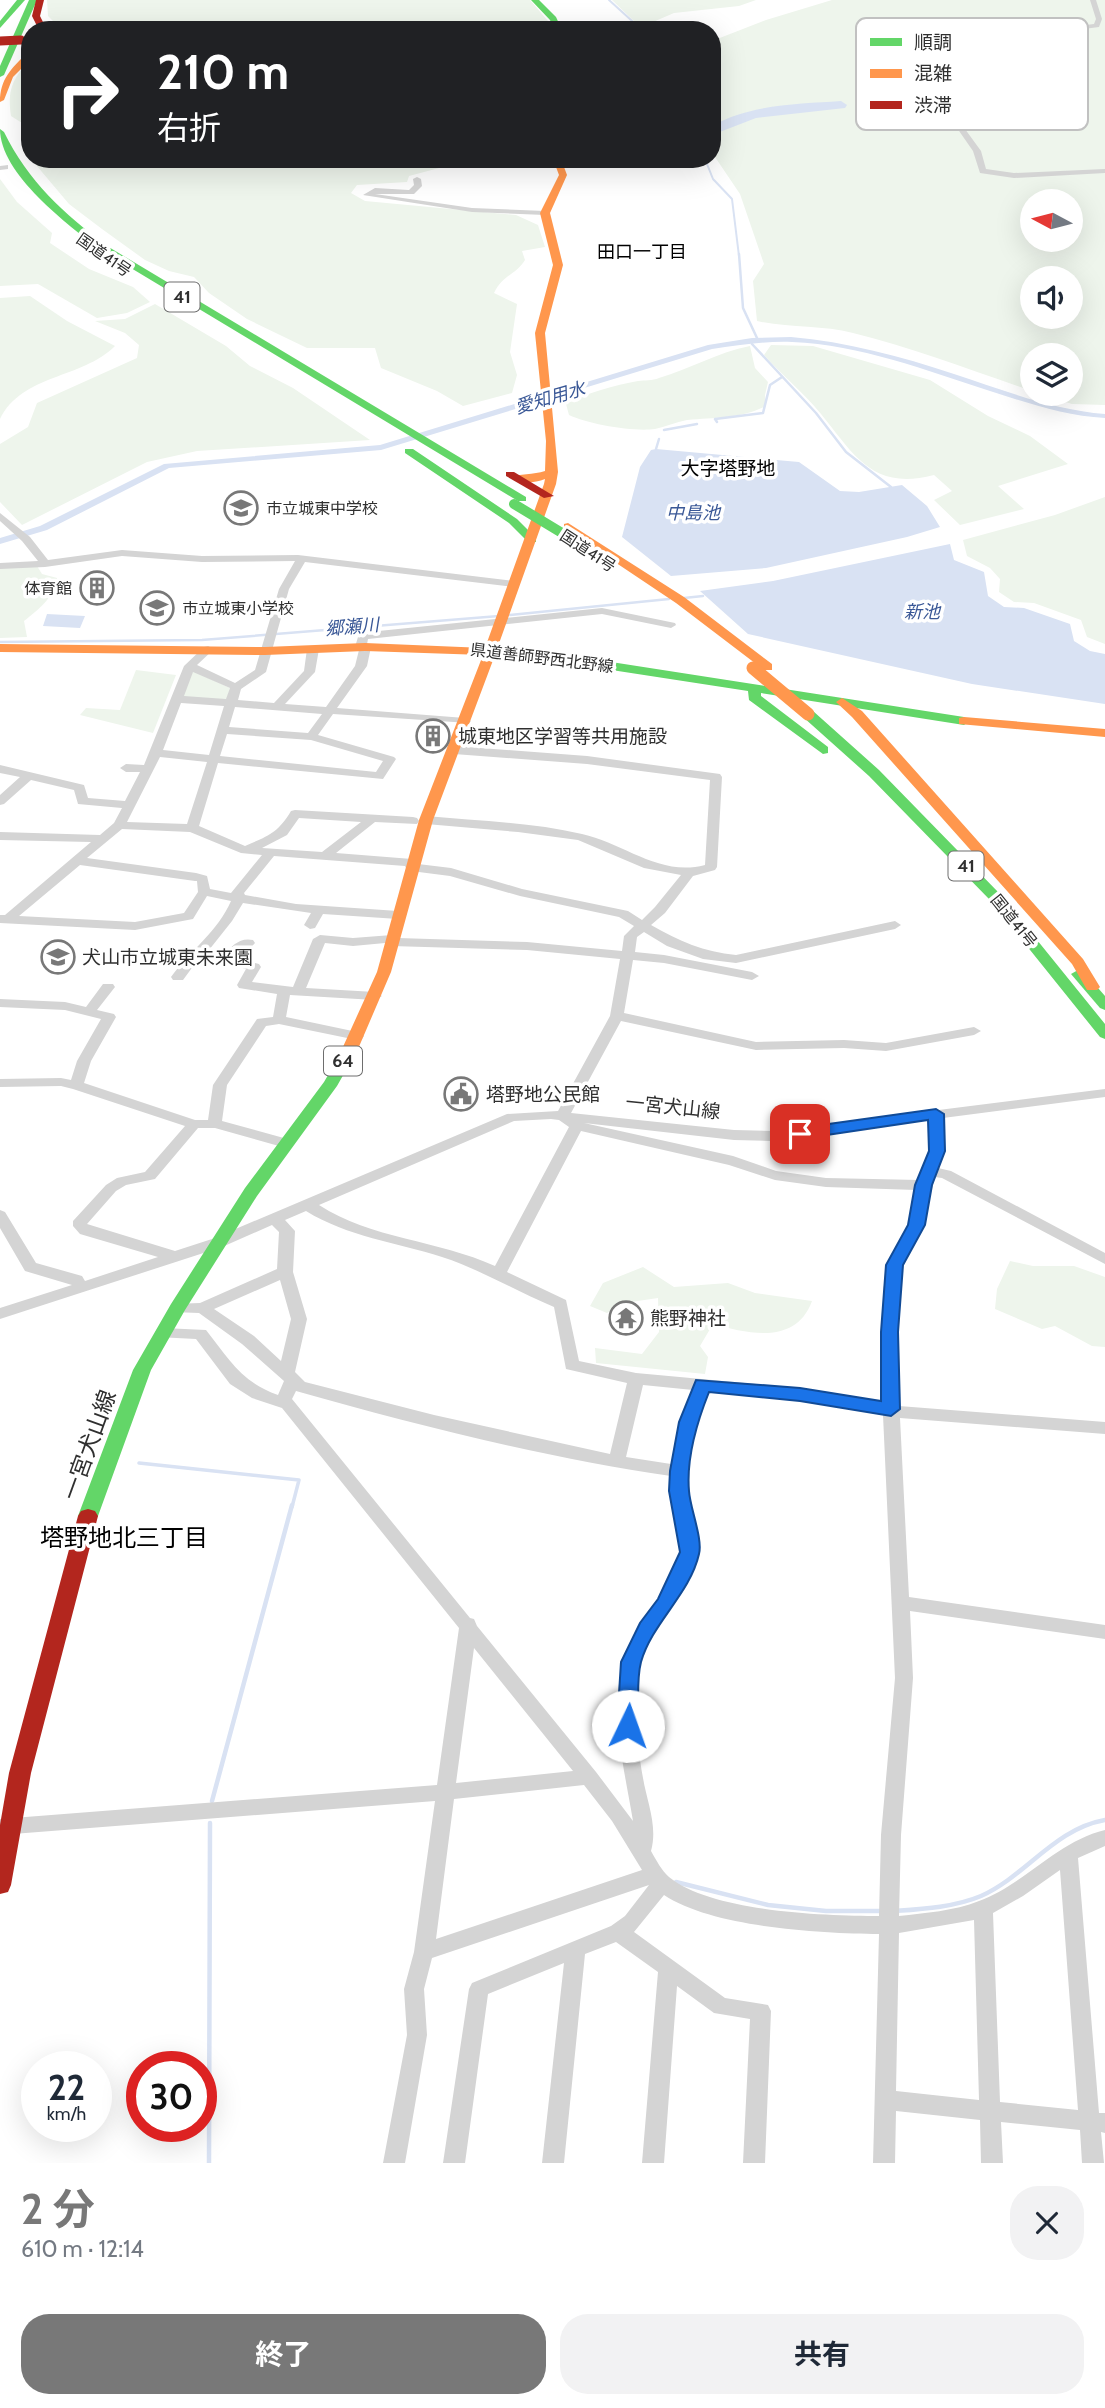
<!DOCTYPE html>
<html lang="ja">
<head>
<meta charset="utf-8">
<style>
	:root { --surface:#fff; --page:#f2f2f3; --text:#1f2937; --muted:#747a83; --accent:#787878 }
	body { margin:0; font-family:Cabin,"Noto Sans JP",sans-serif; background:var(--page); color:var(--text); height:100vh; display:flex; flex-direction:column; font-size:26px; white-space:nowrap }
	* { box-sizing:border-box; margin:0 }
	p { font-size:23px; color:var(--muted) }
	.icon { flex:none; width:38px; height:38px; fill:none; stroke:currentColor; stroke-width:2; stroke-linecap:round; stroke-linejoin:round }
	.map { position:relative; height:2163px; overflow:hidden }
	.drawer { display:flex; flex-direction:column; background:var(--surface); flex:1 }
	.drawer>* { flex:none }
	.hud { position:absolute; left:21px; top:21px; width:700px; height:147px; border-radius:28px; box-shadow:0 7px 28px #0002; background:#202124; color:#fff; overflow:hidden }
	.needle { width:46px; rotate:277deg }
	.buttons { position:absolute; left:1020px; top:189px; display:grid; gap:14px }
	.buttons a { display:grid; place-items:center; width:63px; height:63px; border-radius:50%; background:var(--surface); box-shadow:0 7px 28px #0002; font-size:35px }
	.speed { position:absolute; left:21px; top:2051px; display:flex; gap:14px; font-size:35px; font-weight:700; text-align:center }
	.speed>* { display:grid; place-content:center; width:91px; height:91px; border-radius:50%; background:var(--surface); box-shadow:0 7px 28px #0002; line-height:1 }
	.speed small { font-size:18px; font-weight:400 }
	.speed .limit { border:10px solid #d22; background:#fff; color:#111 }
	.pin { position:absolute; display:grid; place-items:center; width:60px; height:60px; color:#fff; margin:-30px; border-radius:14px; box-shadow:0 4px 10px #0006 }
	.me { position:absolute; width:77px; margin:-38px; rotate:3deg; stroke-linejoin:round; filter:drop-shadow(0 0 5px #0008) }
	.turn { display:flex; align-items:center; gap:24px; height:147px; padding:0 21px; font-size:32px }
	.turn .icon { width:91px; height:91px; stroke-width:2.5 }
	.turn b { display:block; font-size:49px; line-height:60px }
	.round { display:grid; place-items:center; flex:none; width:74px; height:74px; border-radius:28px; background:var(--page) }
	.overview { display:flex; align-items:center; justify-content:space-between; height:119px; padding:0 21px }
	h1 { font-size:42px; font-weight:700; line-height:52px; color:var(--accent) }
	.button { display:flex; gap:14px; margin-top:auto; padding:14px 21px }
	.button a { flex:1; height:80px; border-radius:28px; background:var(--accent); color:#fff; font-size:28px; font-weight:700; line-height:80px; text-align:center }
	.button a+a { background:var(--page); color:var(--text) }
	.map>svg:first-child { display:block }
</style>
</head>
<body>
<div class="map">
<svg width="1105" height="2163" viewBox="0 0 1105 2163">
	<rect width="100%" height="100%" fill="#fff"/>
	<g fill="#eef5ec" fill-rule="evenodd">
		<path d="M47 0H530L548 21 539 28 544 30H62L48 16Z"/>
		<path d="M612 0H756L739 6 674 13 653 22 634 21Z"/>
		<path d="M832 0H1105V405L1072 404 1041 394H1071V355H1032V391C973 371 914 348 853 333 822 325 789 328 757 321L753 281 764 264 740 194 715 157 712 41 766 20ZM1032 201H1071V240H1032ZM1032 278H1071V317H1032Z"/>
		<path d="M30 60V128L11 116C7 91 12 79 30 60Z"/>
		<path d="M31 159H473L409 176 407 182 357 185 351 193 365 201 516 215 538 225 545 247 522 251 525 260C515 276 503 274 494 293L517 304 510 352 517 375 512 393 463 406 437 391 381 368 375 348H307L247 319 209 293 194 277 169 271 145 260 102 229 69 204Z"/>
		<path d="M0 179 17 202 52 233 50 243 89 269 133 287 150 302 127 313 97 318 38 284 0 286Z"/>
		<path d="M30 296 67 321 115 346C82 379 22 374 0 419V298Z"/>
		<path d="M155 304 226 346 250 366 293 388 370 440 197 451 147 462 22 525 0 502V444L28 427 37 403 137 358 139 345 125 333 95 321 125 319Z"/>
		<path d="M771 345 813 346 930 380 988 416 1030 436 1068 464 998 486 1024 509 960 525 934 500 952 491 934 475C873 491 855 456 821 414 804 393 782 375 764 355Z"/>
		<path d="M750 346 755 368 768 382 765 395 766 406C739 419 716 417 687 420 676 422 665 427 655 429 633 432 588 424 569 415L566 404C586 393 615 385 638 381 645 380 652 381 659 378 690 369 718 352 750 346Z"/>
		<path d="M1105 497V644L1087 637 1081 620 1034 603 1014 602 999 592 1000 579 990 568 967 556 963 540 1055 515Z"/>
		<path d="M37 566 42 574 57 578C55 597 38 610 24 621L27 637 0 638V568Z"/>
		<path d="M136 670 176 675 153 733 80 715 86 708 120 710Z"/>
		<path d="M193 671 230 688 226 701 182 697Z"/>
		<path d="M1010 1261 1033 1266H1074L1105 1277V1347L1092 1346 1055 1326 1042 1329 995 1309 997 1289Z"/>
		<path d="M643 1267 674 1287 728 1283 755 1293 812 1301C796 1345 749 1334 713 1324L700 1346 708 1357 705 1374 596 1363 595 1348 642 1354 659 1332 658 1298 624 1303 607 1313 590 1306 603 1283Z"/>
	</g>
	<g fill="#d9e2f3">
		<path d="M656 449 799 462 840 491 859 492 902 485 927 506 940 527 907 537 766 568 671 576 622 537 640 467 651 450Z"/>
		<path d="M950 544 954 560 984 572 988 596 1004 607 1024 608 1070 624 1074 641 1090 651 1105 654V704L972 684 748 634 700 591 773 581Z"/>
		<path d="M47 614 85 616 80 628 43 626Z"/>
	</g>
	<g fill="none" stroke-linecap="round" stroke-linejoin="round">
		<g stroke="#d9e2f3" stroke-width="2">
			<path d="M609 0 642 30"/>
			<path d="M705 159 713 179 732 199 739 256"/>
		</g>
		<g stroke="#d9e2f3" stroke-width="2.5">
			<path d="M739 254 743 308 757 338"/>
			<path d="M752 344 816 413 846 452 891 487"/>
			<path d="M717 422 715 419 763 413 770 385 782 377"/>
			<path d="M664 430 697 424"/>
			<path d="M656 449 659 439"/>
			<path d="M684 598 703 596"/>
			<path d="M510 615 669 599"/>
			<path d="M0 642 202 640 499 616"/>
		</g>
		<path stroke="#d9e2f3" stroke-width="3.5" d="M139 1463 299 1480 292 1507"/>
		<g stroke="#d9e2f3" stroke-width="4.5">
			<path d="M212 1801 292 1505"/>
			<path d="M676 1882 768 1905 826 1911H881"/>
			<path d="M895 1911C923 1909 955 1907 981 1896 1026 1876 1054 1829 1105 1820"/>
			<path d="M209 2163 210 1823"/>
		</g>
		<path fill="#d9e2f3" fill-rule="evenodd" d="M791 337C847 342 900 356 954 374 1003 390 1053 410 1105 414V418C1065 416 1028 403 990 391 925 370 861 345 792 342 765 341 739 345 712 349L381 450 169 468 47 530 0 544V538L40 526 164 464 380 445 708 345 752 338Z"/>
		<path fill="#d9e2f3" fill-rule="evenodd" d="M841 101 847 105 845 108 756 118 712 135V126C750 104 799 104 841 101Z"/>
		<g fill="#d4d4d4" fill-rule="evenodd">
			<path d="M1090 0H1096L1102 19 1099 27 1022 37 1003 45 969 52 972 66 954 79 959 85 990 104 986 119 965 129 981 151 986 169 1014 173 1105 169V173L1014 178 980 173 973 151 957 128 980 116 982 105 953 89 946 79 964 65 962 51 999 42 1020 33 1094 24 1096 19Z"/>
			<path d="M8 165V169L0 170V166Z"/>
			<path d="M417 177 421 179 422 186 414 194H375L472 208 545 211 549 213 545 215 472 212 363 195 375 188 409 190 414 185 413 179Z"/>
			<path d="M0 513 30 537 48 560 122 550 202 556 298 555 514 581 519 584 514 587 305 562 289 589 266 672 241 689 238 700 274 703 304 671 307 649 313 646 319 649 315 672 285 704 326 707 355 666 359 650 355 647 358 637 369 632 602 608 675 623 676 625 671 628 602 614 368 639 367 644 371 647 367 666 337 708 465 718 471 721 469 723 333 714 318 735 394 757 396 759 383 779 218 763 199 826 245 846C268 836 278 833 291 811L295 810 413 817 417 818 419 821 417 824 375 822 336 853 412 859 416 860 418 864 451 868 522 889 628 911 642 920 655 907 681 875 644 868 578 840 518 832 426 824 420 820 426 816C477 821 531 822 582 834 624 843 659 877 705 865L710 780 587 764 454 754 448 750 454 746 587 756 720 774 722 777 717 867 715 870 693 876 665 913 651 925C679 941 704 952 736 955L895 921 901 925 895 929 736 963 703 959 667 946 644 932 637 937 635 952 664 955 752 972 759 976 752 980 664 963 633 960 624 1013 756 1042 844 1040 886 1043 974 1027 981 1031 974 1035 886 1051 844 1048 756 1050 621 1021 571 1113 734 1130 772 1131 1105 1089V1097L943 1118 944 1151 938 1168 951 1171 1105 1253V1264L942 1178 935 1177 923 1225 903 1265 899 1292V1406L1105 1422V1434L900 1418 909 1597 1105 1625V1639L910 1611 913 1678 901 1835 899 1916C925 1913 954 1911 979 1901 1025 1884 1056 1842 1105 1830V1846L1078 1858 1099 2113H1105V2133L1101 2132 1104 2163H1082L1080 2130 1001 2122 1003 2163H981L980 2120 896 2111 895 2163H873L879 1934C820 1933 714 1928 664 1895L634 1932 725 1998 768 2005 771 2011 765 2163H743L750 2019 714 2013 677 1986 664 2163H642L658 1972 616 1942 585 1954 564 2163H542L564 1963 488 1994 465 2163H443L469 1989 472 1983 611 1926 625 1916 649 1885 432 1958 424 1989 427 2035 405 2163H383L407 2035 404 1989 414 1952 435 1801 0 1835V1819L437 1785 459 1628 282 1408 252 1398 230 1384 196 1339 157 1337 155 1333 157 1329 163 1328 206 1330C229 1359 241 1382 278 1395L284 1381 242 1344 199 1313 172 1312 169 1308 172 1304 200 1303 277 1269 279 1232 272 1225 222 1247 0 1319V1308L72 1285 25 1271 0 1228V1210L5 1212 36 1263 82 1276 85 1281 158 1257 80 1234 73 1226V1221L106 1185 117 1178 145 1172 185 1126 73 1089 61 1086 0 1087V1079L61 1078 71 1080 77 1061 101 1019 65 1010 0 1007V999L65 1002 86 1007 103 984H113L115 987 97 1010 114 1014 116 1017 91 1061 84 1083 195 1120H208L213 1085 257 1019 273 1017 277 994 239 988 237 985 246 969 203 957 197 961 183 980H173L171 977C190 951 218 931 231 901L207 896 193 919 135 930 0 923V915H5L91 842 0 840V832L100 835 114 823 122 808 78 804 74 790 31 780 4 804 0 805V795L20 777 0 773V765L84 785 88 798 125 801 140 772H126L120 768 126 764 144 765 184 666 204 647 208 646 214 649 197 665 235 683 255 670 279 589 295 561 202 562 122 556 45 567 0 569V563L38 561 22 541 0 521ZM193 672 230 688 226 699 184 696ZM181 703 224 706 209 755 163 750ZM235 707 322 714 308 733 229 727ZM227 734 311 740 383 761 376 772 220 756ZM160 757 207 762 187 824 127 822ZM299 818 361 822 322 852 262 848 287 835ZM122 829 190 832 241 853 262 855 231 893 210 889 207 876 196 873 87 858ZM274 856 405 866 407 870 411 871 450 876 520 896 619 917 634 926 624 936 622 951 527 942 398 938 392 935 353 938 320 935 313 939 293 987 252 982 261 967 259 964 236 958C241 950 250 950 255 943L253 940C240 937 231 946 225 955L209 950 232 921 243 903 311 913 304 925 310 929 315 928 323 914 398 919 404 915 398 911 296 904 245 895 244 893ZM80 865 195 881H197L198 892 184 913 135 922 19 916ZM325 943 353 946 385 943 391 946 527 950 620 959 610 1016 558 1111 507 1114 212 1239 175 1251 87 1224 116 1191 126 1185 155 1179 198 1128H215L286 1148 291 1146 293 1143 291 1140 222 1121 227 1085 266 1026 279 1024 357 1040 362 1039 364 1036 362 1033 286 1017 290 995 375 1000 382 996 375 992 306 988ZM551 1119 559 1120 569 1127 495 1266C438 1240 371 1239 319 1205L514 1121ZM929 1120 930 1151 919 1180 826 1178 776 1171 733 1156 584 1123 734 1140 772 1141ZM581 1131 729 1165 775 1180 826 1187 916 1190 909 1225 887 1265 883 1292V1404L800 1388 636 1373 579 1361 566 1300 507 1272ZM306 1211C348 1237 396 1242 442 1257 482 1270 515 1291 554 1307L566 1369 627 1383 610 1454 434 1415 305 1382 295 1372 307 1319 293 1272 295 1231 285 1220ZM280 1280 291 1319 281 1361 254 1336 214 1309ZM643 1385 693 1390 676 1438 671 1464 626 1457ZM296 1391C416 1425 547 1458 671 1476 671 1502 685 1529 681 1555 675 1585 650 1607 635 1633 603 1691 623 1760 633 1821L596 1772 477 1626 474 1619 470 1618 292 1399ZM709 1391 800 1400 883 1415 895 1678 881 1835 879 1916C825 1916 712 1912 669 1877 662 1871 656 1860 651 1851 658 1826 647 1802 643 1778 638 1750 635 1721 637 1692 637 1678 639 1664 644 1650 657 1619 687 1597 696 1563 704 1535 688 1507 687 1479 686 1449 698 1419 709 1391ZM474 1648 573 1771 456 1783ZM584 1785 612 1821 642 1870 436 1939 454 1799ZM1060 1870 1078 2110 1000 2102 993 1913 1023 1896ZM974 1920 979 2100 896 2091 899 1933Z"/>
		</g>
		<g fill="#63d668" fill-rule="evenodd">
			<path d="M17 0H25L0 28V21Z"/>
			<path d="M29 0H37L4 75 0 77V66Z"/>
			<path d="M531 0H539L556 17 562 30H554L550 20Z"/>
			<path d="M0 129 4 132C28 181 64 214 107 246L526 497V501H518L101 250C68 225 0 174 0 129Z"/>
			<path d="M405 449H413L517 519 536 538V542H528L509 523 405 453Z"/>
			<path d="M493 648 579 657 964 717 970 721 964 725 761 693V696L828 747V753L823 754 749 700 748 691 579 665 489 655V649Z"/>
			<path d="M808 710 813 711 879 770 999 893 1105 1024V1039L1100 1037 989 899 869 776 803 717V711Z"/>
			<path d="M1078 970 1083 971 1105 996V1010L1100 1008 1071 974Z"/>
			<path d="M350 1044 358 1049 337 1086 257 1196 185 1310 151 1370 98 1516 95 1521 88 1523 81 1521 78 1516 133 1370 171 1304 245 1188 324 1082 345 1046Z"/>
		</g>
		<g fill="#ff974d" fill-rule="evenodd">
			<path d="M27 53H30V60L13 77 4 100 0 102C0 79 11 69 27 53Z"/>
			<path d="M553 159H561L567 175 550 213 563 265 545 333 558 472 556 484 497 649 499 652 495 655 433 820 391 972 358 1049 350 1054 342 1049 377 972 419 820 483 655 365 651 265 655 0 652V644L265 647 365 643 485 648 544 484 545 479C535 483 520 485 511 478 518 473 534 475 545 471L546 441 535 333 553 265 540 213 559 175Z"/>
			<path d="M568 523 684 597 772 664V670H764L676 603 564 528V524Z"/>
			<path d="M842 698 862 711 1083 959 1100 987 1097 990H1087L1072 964 852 717 836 702Z"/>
			<path d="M964 717 1105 729V737L959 724V718Z"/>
		</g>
		<g fill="#b3261e" fill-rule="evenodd">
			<path d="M36 0H44L40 16 47 30H39L32 16Z"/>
			<path d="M506 472H514L554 496 544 498 506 476Z"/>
			<path d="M88 1509 95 1511 98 1516 31 1773 11 1885 8 1892 0 1894V1825L9 1773 78 1516 81 1511Z"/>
		</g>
		<path stroke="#63d668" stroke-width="10" d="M514 504 562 533"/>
		<path stroke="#ff974d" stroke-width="13" d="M753 668 808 714"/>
		<path stroke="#b3261e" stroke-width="9" d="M0 41 21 40"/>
	</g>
	<path fill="#1a73e8" stroke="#114b97" stroke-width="2" d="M936 1109 944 1114 945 1151 932 1185 925 1225 903 1265 898 1332 900 1409 891 1416 800 1401 709 1392C697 1422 686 1457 689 1491 690 1508 703 1539 699 1554 690 1594 652 1623 641 1662 636 1681 639 1706 638 1726L635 1732 628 1735 620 1732 617 1726 621 1662 640 1623 658 1599 680 1552 669 1491 670 1471 679 1422 696 1380 800 1388 881 1401V1332L886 1265 908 1225 915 1185 929 1151 928 1120 800 1139 791 1134 800 1128Z"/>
	<defs>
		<symbol id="school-ring" viewBox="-11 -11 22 22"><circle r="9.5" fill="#fff" stroke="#787878" stroke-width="1.5"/><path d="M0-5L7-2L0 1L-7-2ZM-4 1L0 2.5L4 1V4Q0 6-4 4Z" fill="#787878"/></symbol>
		<symbol id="building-ring" viewBox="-11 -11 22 22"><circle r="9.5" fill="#fff" stroke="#787878" stroke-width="1.5"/><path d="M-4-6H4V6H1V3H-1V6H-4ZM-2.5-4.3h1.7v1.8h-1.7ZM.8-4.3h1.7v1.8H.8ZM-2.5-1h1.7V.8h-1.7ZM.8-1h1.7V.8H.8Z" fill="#787878"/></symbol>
		<symbol id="civic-ring" viewBox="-11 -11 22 22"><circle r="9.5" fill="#fff" stroke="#787878" stroke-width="1.5"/><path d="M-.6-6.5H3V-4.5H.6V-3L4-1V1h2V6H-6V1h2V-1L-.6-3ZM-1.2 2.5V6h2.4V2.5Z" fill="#787878"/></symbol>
		<symbol id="temple-ring" viewBox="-11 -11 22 22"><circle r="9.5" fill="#fff" stroke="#787878" stroke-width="1.5"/><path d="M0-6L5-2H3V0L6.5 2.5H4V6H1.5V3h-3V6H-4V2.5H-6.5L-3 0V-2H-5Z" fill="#787878"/></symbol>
	</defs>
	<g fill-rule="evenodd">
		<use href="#school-ring" x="222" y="489" width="38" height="38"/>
		<use href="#building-ring" x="78" y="569" width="38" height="38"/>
		<use href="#school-ring" x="138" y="589" width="38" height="38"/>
		<use href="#building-ring" x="414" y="717" width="38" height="38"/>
		<use href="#school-ring" x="39" y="938" width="38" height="38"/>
		<use href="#civic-ring" x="442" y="1075" width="38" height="38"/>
		<use href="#temple-ring" x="607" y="1299" width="38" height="38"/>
	</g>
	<g text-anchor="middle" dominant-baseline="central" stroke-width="7" stroke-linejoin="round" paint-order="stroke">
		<g font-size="16" fill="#303030" stroke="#fff">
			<text transform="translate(104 255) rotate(35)">国道41号</text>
			<text transform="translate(588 551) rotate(33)">国道41号</text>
			<text transform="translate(542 658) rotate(7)">県道善師野西北野線</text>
			<text transform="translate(1014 921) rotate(51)">国道41号</text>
		</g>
		<g font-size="16" fill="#303030" stroke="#fff" text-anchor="start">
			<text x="266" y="508">市立城東中学校</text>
			<text x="72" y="588" text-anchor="end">体育館</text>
			<text x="182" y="608">市立城東小学校</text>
		</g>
		<g font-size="18" fill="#000" stroke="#fff">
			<text x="642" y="252">田口一丁目</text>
		</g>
		<g fill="#fff" stroke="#6e6e6e" stroke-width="2">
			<rect x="164.5" y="282.5" width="35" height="29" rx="5"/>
			<rect x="948.5" y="851.5" width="35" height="29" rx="5"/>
			<rect x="324" y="1046.5" width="38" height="29" rx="5"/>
		</g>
		<g font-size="18" font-weight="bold" fill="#303030">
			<text x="182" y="297">41</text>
			<text x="966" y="866">41</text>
			<text x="343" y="1061">64</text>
		</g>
		<g font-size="18" font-style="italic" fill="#395796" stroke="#fff">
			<text transform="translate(550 398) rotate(-16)">愛知用水</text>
			<text x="693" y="513">中島池</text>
			<text x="922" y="612">新池</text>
			<text transform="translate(352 627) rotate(-5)">郷瀬川</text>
		</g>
		<g font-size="19" fill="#000" stroke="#fff">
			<text x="728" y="468">大字塔野地</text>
		</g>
		<g font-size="19" fill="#303030" stroke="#fff" text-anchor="start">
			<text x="458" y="736">城東地区学習等共用施設</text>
			<text x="82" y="957">犬山市立城東未来園</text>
			<text x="486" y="1094">塔野地公民館</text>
			<text x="650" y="1318">熊野神社</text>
		</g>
		<g font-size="19" fill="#303030" stroke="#fff">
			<text transform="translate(673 1107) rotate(6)">一宮犬山線</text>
		</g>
		<g font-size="23" fill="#303030" stroke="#fff">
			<text transform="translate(89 1445) rotate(-70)">一宮犬山線</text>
		</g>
		<g font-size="24" fill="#000" stroke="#fff">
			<text x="124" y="1537">塔野地北三丁目</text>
		</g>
	</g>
	<rect x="856" y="18" width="232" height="112" rx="10" fill="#fff" stroke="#c1c1c1" stroke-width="2"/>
	<rect x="870" y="38" width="32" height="8" fill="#63d668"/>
	<rect x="870" y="69" width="32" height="9" fill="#ff974d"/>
	<rect x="870" y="101" width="32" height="8" fill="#b3261e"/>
	<g font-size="19" fill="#303030">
		<text x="914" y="49">順調</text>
		<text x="914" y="80">混雑</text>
		<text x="914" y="112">渋滞</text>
	</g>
</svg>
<div class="buttons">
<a><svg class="needle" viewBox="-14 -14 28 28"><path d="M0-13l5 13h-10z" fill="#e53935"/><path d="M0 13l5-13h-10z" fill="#747a83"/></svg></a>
<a><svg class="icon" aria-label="sound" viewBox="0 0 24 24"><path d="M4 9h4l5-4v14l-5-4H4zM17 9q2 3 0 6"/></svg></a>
<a><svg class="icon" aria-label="layers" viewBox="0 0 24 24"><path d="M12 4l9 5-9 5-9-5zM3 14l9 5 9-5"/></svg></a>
</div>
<div class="speed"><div>22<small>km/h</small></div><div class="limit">30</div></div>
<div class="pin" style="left:800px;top:1134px;background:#d93025"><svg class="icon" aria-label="arrive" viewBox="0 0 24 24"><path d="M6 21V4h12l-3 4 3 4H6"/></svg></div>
<svg class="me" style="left:628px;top:1726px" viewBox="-20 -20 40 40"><circle r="19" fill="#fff"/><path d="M0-13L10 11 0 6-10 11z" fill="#1a73e8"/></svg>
<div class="hud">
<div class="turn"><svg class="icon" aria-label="right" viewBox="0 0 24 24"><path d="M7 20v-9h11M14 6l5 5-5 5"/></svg><div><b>210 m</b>右折</div></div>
</div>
</div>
<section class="drawer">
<div class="overview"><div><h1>2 分</h1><p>610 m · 12:14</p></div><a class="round"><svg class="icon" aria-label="close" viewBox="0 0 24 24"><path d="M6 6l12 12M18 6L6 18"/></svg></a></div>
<div class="button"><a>終了</a><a>共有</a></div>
</section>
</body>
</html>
